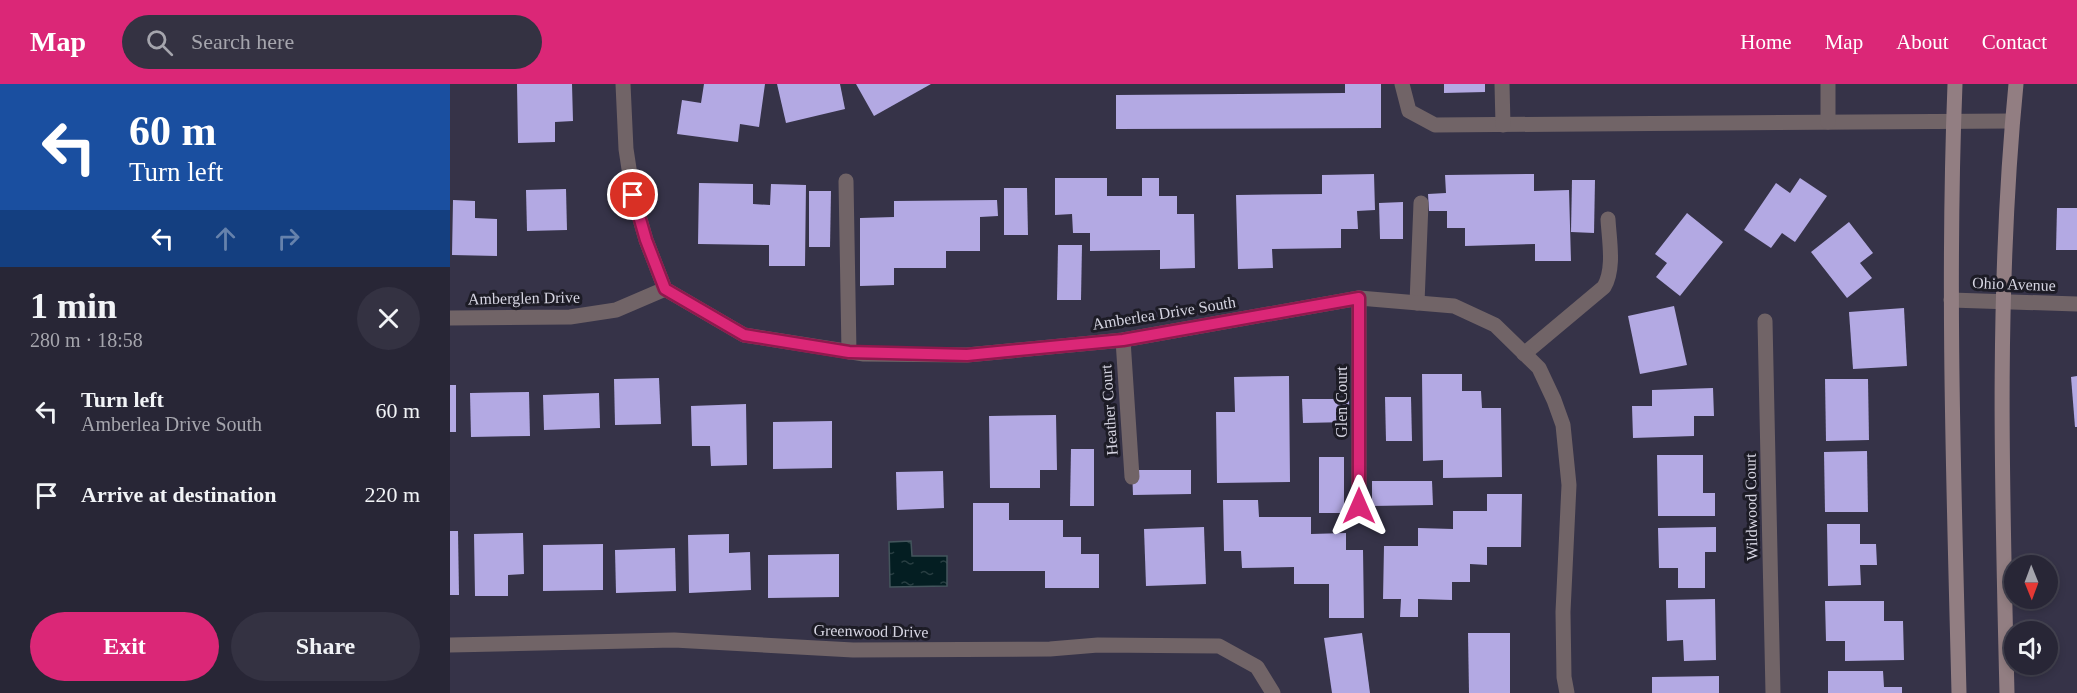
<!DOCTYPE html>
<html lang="en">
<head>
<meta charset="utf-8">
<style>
	:root { --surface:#282636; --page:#343242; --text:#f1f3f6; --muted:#a5a5ad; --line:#444351; --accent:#db2777 }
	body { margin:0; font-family:Georgia,serif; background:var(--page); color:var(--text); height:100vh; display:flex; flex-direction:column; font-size:22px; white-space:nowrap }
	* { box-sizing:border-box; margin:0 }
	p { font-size:20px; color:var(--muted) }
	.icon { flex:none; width:33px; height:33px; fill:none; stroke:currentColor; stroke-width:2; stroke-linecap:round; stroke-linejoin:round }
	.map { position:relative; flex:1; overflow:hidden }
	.drawer { display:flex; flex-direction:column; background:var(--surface); width:450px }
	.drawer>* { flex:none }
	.banner { background:#1a4fa0; color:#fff; overflow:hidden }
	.needle { width:39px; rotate:179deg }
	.buttons { position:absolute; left:1554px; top:471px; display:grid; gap:12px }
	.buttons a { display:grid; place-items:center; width:54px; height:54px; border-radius:50%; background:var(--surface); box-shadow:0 3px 9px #0003,0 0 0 2px var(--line); font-size:30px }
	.pin { position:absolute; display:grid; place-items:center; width:51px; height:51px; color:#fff; margin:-26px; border:3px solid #fff; border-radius:50%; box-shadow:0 2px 6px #0007 }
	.me { position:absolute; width:66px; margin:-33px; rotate:0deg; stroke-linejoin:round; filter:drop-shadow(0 0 4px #0008) }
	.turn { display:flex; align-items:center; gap:21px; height:126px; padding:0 30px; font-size:27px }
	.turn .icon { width:78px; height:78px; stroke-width:2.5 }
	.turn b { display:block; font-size:42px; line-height:51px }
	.lanes { display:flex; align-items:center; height:57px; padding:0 30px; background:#0003; justify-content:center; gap:30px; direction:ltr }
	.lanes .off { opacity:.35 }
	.round { display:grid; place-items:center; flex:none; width:63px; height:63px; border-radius:32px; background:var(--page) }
	.head { display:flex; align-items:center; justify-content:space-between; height:102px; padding:0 30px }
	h1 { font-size:36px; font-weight:700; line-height:45px }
	.cta { display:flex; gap:12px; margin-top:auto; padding:12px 30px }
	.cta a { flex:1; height:69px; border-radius:36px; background:var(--accent); color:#fff; font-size:24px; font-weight:700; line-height:69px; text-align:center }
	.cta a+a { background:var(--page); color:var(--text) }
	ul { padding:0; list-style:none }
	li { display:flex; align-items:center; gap:18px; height:84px; padding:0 30px }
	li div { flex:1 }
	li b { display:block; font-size:22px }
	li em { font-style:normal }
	header { display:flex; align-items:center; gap:36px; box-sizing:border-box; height:84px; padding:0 30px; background:var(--accent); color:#fff }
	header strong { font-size:28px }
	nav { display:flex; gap:33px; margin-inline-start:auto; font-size:21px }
	.search { width:420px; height:54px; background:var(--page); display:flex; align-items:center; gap:15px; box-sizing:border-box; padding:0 21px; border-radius:33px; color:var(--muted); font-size:22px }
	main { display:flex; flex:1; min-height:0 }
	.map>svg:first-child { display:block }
</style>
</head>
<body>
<header>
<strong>Map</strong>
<div class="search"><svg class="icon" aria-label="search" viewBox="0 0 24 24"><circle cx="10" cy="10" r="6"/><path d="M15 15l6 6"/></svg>Search here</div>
<nav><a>Home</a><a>Map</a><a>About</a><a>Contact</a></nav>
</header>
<main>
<section class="drawer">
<div class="banner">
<div class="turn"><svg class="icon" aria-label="left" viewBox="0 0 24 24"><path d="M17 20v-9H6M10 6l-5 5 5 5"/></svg><div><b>60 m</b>Turn left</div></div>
<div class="lanes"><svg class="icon" aria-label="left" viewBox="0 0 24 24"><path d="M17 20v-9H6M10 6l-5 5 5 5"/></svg><svg class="icon off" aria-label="ahead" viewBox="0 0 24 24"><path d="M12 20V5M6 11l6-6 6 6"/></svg><svg class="icon off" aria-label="right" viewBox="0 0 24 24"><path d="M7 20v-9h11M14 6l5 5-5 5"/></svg></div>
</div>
<div class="head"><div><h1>1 min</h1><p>280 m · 18:58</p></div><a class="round"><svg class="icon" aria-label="close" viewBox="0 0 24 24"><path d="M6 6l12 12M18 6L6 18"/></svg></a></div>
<ul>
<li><svg class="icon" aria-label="left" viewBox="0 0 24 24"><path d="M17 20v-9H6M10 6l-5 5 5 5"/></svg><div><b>Turn left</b><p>Amberlea Drive South</p></div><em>60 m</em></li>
<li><svg class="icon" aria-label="arrive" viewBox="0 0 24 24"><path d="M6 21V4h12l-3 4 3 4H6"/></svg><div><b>Arrive at destination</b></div><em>220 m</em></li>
</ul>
<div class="cta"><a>Exit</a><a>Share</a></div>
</section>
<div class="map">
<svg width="1627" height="609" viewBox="0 0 1627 609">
	<defs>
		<pattern id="water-ripples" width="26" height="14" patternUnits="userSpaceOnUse" patternTransform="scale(1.5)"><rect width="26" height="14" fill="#041e22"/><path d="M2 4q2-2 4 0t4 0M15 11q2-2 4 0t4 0" fill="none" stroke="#283e42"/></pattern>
	</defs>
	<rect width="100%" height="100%" fill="#363348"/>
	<path fill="url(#water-ripples)" stroke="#43555c" stroke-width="1.5" d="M461 457 462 472H497V502L440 503 439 458Z"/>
	<g fill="#b3a9e3">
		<path d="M67 0H122L123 37 105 38V58L68 59Z"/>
		<path d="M254 0H315L309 43 290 40 288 58 227 50 232 16 251 19Z"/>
		<path d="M327 0H390L395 25 336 39Z"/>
		<path d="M406 0H481L424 32Z"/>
		<path d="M895 0H931V44L666 45V11L895 9Z"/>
		<path d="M994 0H1035V8L994 9Z"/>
		<path d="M924 90 925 126 907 127 908 145H891V164L822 165 823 184 788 185 786 111 872 110V91Z"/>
		<path d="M1084 90V107L1119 106 1121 177H1085V160L1015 162V144H997V127H979L978 110 996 109 995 91Z"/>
		<path d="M605 94H657V112H692V94H709V112H727V130H744L745 184 710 185V166L640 167V149H623L622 130 605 131Z"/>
		<path d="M1350 94 1377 112 1345 158 1332 149 1321 164 1294 146 1326 99 1340 109Z"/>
		<path d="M1122 96H1145L1144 149 1121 148Z"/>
		<path d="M249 99 303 100V120L320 121 321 100 356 101 355 182H319V161L248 160Z"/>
		<path d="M554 104H577L578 151H554Z"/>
		<path d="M116 105 117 146 77 147 76 106Z"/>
		<path d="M359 107H381L380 163H359Z"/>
		<path d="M3 116 25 117V134L47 135V172L2 171Z"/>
		<path d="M547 116 548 132 530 133V167H496V184H444V201L410 202V134L444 133V117Z"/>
		<path d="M953 118V155H930L929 119Z"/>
		<path d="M1607 124H1627V166H1606Z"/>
		<path d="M1237 129 1273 158 1230 212 1206 193 1217 179 1205 170Z"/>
		<path d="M1399 138 1423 169 1410 179 1422 194 1397 214 1361 168Z"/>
		<path d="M608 161H632L631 216H607Z"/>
		<path d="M1224 222 1237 281 1190 290 1178 232Z"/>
		<path d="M1454 224 1457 282 1403 285 1399 228Z"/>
		<path d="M972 290H1012V307H1031L1032 324H1051L1052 393 993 394V376L973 377Z"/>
		<path d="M839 292 840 398 767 399 766 328H785L784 293Z"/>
		<path d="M1627 292V343H1625L1621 293Z"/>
		<path d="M209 294 211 340 165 341 164 295Z"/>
		<path d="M1375 295H1418L1419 356 1376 357Z"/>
		<rect x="0" y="301" width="6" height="47"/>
		<path d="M1263 304 1264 332H1244V352L1183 354 1182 322H1202V306Z"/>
		<path d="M79 308 80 352 21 353 20 309Z"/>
		<path d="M149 309 150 344 94 346 93 311Z"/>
		<path d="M935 313H961L962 357H936Z"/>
		<path d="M852 315H899V338L853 339Z"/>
		<path d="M296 320 297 381 261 382 260 362H242L241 322Z"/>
		<path d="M606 331 607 386H590V404H540L539 332Z"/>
		<path d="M382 337V384L323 385V338Z"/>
		<path d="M621 365H644V422H620Z"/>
		<path d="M1417 367 1418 428H1375L1374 368Z"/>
		<path d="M1207 371H1253V409H1265V432H1208Z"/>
		<rect x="869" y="373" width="25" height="56"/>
		<path d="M682 386H741V410L683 411Z"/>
		<path d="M493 387 494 424 447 426 446 388Z"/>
		<path d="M922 397H982L983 421 922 422Z"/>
		<path d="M1037 410H1072L1071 463H1037V481L1020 480V498H1002V516L968 515V533H950L951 515H933L934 462H968V444L1003 445V427H1037Z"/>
		<path d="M773 416H808L809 433H861V450L896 449V466H913L914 534H879V500H844V483L792 484 791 467H774Z"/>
		<path d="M523 419H559V436H613V453H631V470H649V504H595V487H523Z"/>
		<path d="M1377 440H1410V460H1426L1427 481H1410L1411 501 1378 502Z"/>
		<path d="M754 443 756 500 696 502 694 445Z"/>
		<path d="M1266 443V468H1255V504H1228V484H1209L1208 444Z"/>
		<path d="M0 447H8L9 511H0Z"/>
		<path d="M73 449 74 490 58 491V512H25L24 450Z"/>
		<path d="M279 450V469L300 468 301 506 239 509 238 451Z"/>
		<path d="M153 460V506L93 507V461Z"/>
		<path d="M225 464 226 507 166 509 165 466Z"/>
		<path d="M389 470V513L318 514V471Z"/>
		<path d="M1265 515 1266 576 1234 577 1233 556 1217 557 1216 516Z"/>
		<path d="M1375 517H1434V537H1453L1454 576 1395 577V557H1376Z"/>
		<path d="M912 549 920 609H882L874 554Z"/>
		<path d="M1018 549H1060V609H1019Z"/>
		<path d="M1378 587H1433L1434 603H1452V609H1378Z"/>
		<path d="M1269 592V609H1202V593Z"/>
	</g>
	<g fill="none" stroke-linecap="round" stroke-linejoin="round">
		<g stroke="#716467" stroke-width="15">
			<path d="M952 0 959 27 985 41 1562 37"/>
			<path d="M1052 0 1053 41"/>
			<path d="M1378 38V0"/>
			<path d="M967 219 971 119"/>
			<path d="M1074 270 1154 203C1165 184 1159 156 1158 135"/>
		</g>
		<g stroke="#716467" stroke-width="15">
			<path d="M173 0 176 65 183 111 196 156 215 205 294 251 414 270 517 271 673 256 909 214 1004 222 1045 241 1089 284 1104 316 1113 341 1119 401 1113 528 1114 593 1117 609"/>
			<path d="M396 97 399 268"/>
			<path d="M909 214V422"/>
			<path d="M1501 216 1627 220"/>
			<path d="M0 234 120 233 166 226 215 205"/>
			<path d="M1315 237 1323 609"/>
			<path d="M673 256 682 393"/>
			<path d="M0 561 224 556 403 566 600 565 648 561 769 562 807 583 823 609"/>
		</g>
		<g stroke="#927e82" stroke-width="15">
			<path d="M1505 0C1497 203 1504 406 1509 609"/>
			<path d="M1557 609C1552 406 1546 203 1566 0"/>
		</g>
	</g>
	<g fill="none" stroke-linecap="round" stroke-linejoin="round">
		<defs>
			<path id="route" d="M183 111 196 156 215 205 294 251 399 268 517 271 673 256 909 214V422"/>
		</defs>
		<use href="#route" stroke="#8e194d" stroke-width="15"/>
		<use href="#route" stroke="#db2777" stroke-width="10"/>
	</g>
	<g text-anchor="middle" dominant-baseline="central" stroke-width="6" stroke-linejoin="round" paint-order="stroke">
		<g font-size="16" fill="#d6d5e2" stroke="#1d1c26">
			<text transform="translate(1564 200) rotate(2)">Ohio Avenue</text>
			<text transform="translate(74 214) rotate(-1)">Amberglen Drive</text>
			<text transform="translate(714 229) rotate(-9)">Amberlea Drive South</text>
			<text transform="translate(891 318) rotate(-90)">Glen Court</text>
			<text transform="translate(659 326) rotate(-94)">Heather Court</text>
			<text transform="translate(1301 423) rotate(-91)">Wildwood Court</text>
			<text transform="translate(421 547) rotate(1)">Greenwood Drive</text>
		</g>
	</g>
</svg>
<div class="buttons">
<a><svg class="needle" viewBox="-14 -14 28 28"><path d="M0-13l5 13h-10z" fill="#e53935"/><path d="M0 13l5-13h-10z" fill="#a5a5ad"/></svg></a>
<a><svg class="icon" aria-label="sound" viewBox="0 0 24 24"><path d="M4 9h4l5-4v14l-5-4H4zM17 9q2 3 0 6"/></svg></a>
</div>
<div class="pin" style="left:183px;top:111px;background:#d93025"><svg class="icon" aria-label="arrive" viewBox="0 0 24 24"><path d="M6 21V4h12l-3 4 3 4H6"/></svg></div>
<svg class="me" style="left:909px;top:422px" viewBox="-20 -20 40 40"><path d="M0-17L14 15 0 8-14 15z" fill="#db2777" stroke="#fff" stroke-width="4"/></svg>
</div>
</main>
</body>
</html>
